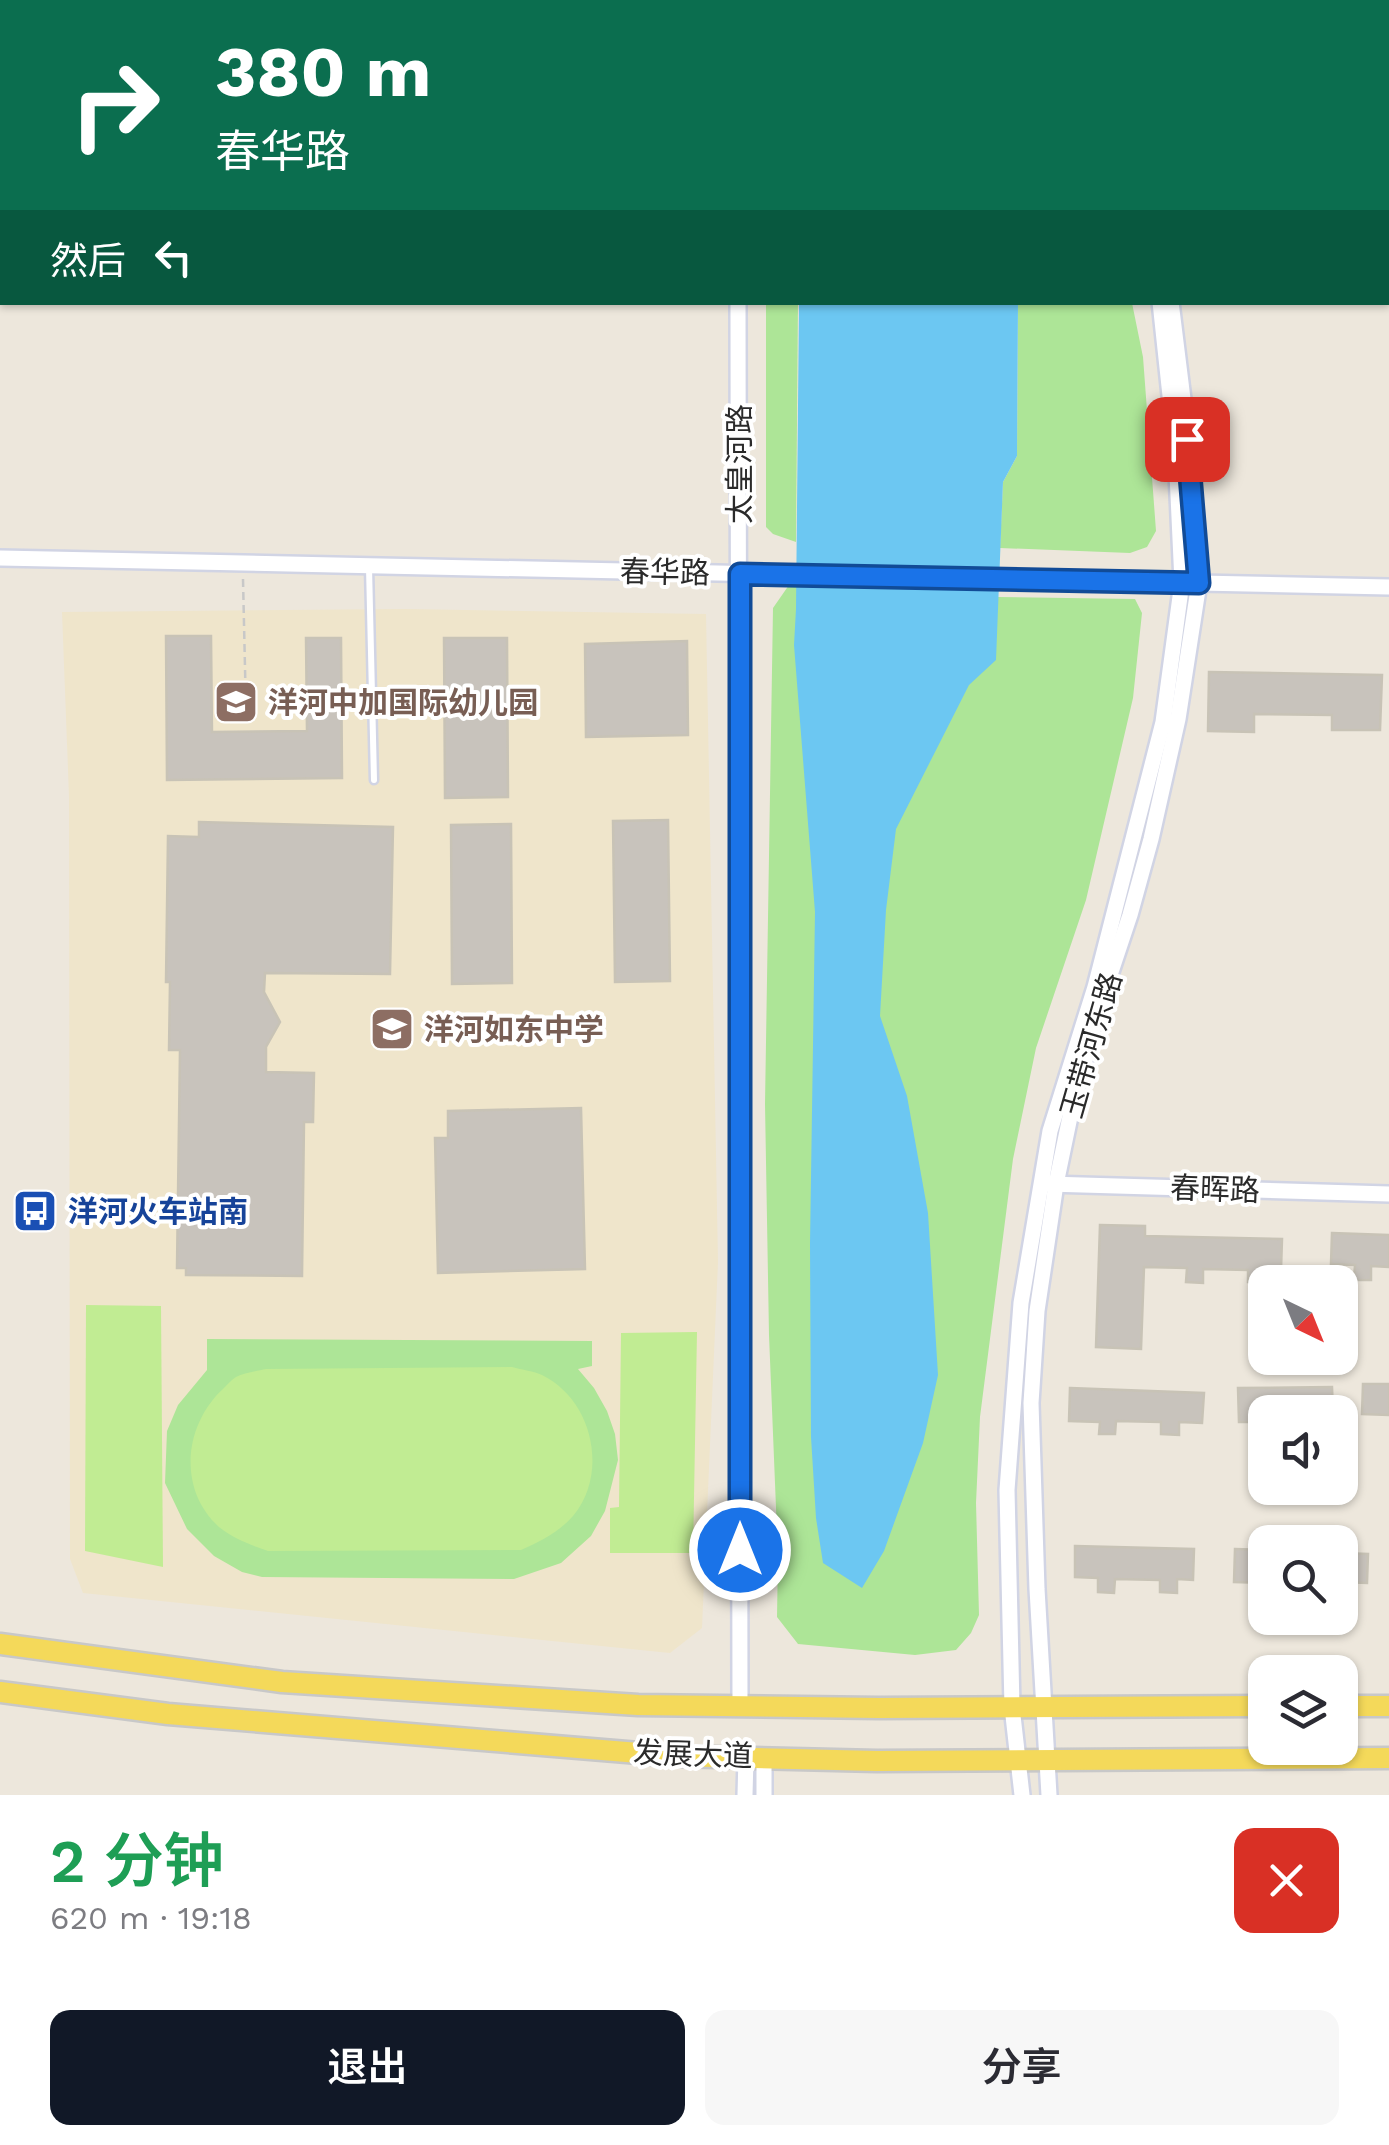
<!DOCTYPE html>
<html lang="zh">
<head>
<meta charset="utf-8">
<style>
	:root { --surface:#fff; --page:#f7f7f7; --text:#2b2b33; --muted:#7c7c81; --accent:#111827 }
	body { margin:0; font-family:"Work Sans","Noto Sans SC",sans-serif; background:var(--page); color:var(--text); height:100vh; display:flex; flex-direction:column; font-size:38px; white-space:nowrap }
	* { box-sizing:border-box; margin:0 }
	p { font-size:32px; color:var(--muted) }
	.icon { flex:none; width:55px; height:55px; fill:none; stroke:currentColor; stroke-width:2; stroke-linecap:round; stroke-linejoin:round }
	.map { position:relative; height:1795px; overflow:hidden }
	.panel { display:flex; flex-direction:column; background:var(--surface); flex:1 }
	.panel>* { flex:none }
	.guide { position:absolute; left:0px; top:0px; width:1390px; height:305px; box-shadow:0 2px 8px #0004; background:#0b6e4f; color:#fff; overflow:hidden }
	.needle { width:65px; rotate:137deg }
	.buttons { position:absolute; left:1248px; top:1265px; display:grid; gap:20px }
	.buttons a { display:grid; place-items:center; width:110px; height:110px; border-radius:20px; background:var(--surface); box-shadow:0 2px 8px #0004; font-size:50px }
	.pin { position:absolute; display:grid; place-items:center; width:85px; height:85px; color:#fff; margin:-42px; border-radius:20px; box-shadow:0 5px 15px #0006 }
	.me { position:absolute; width:110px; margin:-55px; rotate:0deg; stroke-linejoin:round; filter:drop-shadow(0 0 8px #0008) }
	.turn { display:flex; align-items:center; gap:35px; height:210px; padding:0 50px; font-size:45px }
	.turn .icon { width:130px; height:130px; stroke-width:2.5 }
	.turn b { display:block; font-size:70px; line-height:85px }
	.then { display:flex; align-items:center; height:95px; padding:0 50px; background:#0003; gap:20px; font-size:38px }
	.round { display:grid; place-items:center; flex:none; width:105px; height:105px; border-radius:20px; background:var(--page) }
	.headline { display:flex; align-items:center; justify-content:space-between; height:170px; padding:0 50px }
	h1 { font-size:60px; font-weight:600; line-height:75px; color:#1e9e55 }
	.button { display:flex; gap:20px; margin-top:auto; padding:20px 50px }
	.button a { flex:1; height:115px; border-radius:20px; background:var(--accent); color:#fff; font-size:40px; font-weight:600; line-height:115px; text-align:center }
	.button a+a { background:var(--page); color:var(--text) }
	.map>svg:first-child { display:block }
</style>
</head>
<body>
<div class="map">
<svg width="1389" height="1795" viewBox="0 0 1389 1795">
	<rect width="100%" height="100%" fill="#ede7dc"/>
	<path fill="#efe5cb" d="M406 609 706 614 718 1262 702 1628 670 1653 83 1593 70 1559 69 796 62 612Z"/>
	<g fill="#ade597">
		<path d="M766 303H798L796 542 773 534 766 527Z"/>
		<path d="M1018 303H1132L1143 357 1156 531 1147 547 1130 553 1000 548 1003 482 1017 456Z"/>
		<path d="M789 585 998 597 1135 599 1142 613 1133 698 1086 900 1036 1048 1013 1159 980 1417 976 1503 979 1615 971 1633 956 1650 915 1655 798 1644 777 1617 778 1557 769 1335 765 1104 773 608Z"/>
		<path d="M207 1339 592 1341V1366L578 1369 594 1388 607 1411 615 1434 618 1460 605 1511 591 1536 561 1563 514 1579 262 1577 242 1572 214 1556 187 1529 165 1483 167 1431 178 1405 207 1370Z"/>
	</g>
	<g fill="#c1ec93">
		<path d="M86 1305 161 1306 163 1567 85 1551Z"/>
		<path d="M697 1332 693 1553H610V1508L619 1507 621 1333Z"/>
		<path d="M512 1367C522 1370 534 1371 542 1375 593 1400 609 1473 573 1516 559 1532 541 1541 521 1550L268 1551C251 1545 234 1539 219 1527 177 1489 184 1424 224 1388 228 1384 231 1380 236 1377 244 1373 257 1371 266 1369Z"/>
	</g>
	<path fill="#6cc7f2" d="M799 303H1018L1017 456 1003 482 996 660 969 685 896 829 886 910 880 1016 907 1096 928 1213 938 1375 923 1443 884 1551 862 1588 823 1563 816 1518 811 1437 810 1244 815 912 794 645 796 609Z"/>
	<g fill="#c8c3bc" stroke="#c8c3b6" stroke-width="2.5">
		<path d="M166 636H211L212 732 307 731 306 638H341L342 778 167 780Z"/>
		<path d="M444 638H507L508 797 445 798Z"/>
		<path d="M687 641 688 735 586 737 585 644Z"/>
		<path d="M1209 672 1382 675 1380 730H1332V715L1254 714V732L1208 731Z"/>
		<path d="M668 820 670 981 615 982 613 821Z"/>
		<path d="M199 822 393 827 390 974 265 973 264 992 280 1022 266 1047V1072L314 1073 313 1122H304L302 1276 186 1275V1268H177L180 1050H169L170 982H166L168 836 199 837Z"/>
		<path d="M511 824 512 983 452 984 451 825Z"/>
		<path d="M581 1108 585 1269 438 1273 435 1138H448V1111Z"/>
		<path d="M1100 1225 1145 1226V1236L1282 1239 1281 1270 1266 1269 1265 1283 1248 1282V1270L1203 1269V1283L1186 1282 1187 1268 1144 1267 1141 1349 1096 1347Z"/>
		<path d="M1332 1233 1389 1235V1267L1371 1266V1280H1354L1355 1265 1331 1264Z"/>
		<path d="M1363 1384H1389V1415L1362 1414Z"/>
		<path d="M1332 1387 1333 1412H1265V1422H1239L1238 1388Z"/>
		<path d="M1070 1388 1204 1393 1202 1423 1179 1422V1435L1161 1434V1422L1116 1421 1115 1434H1099L1100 1422 1069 1421Z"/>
		<path d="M1075 1546 1194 1549 1193 1580 1177 1579V1593L1160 1592V1580L1115 1579 1114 1593 1098 1592V1578L1075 1577Z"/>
		<path d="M1235 1549 1265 1550V1583L1234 1582Z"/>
		<path d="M1340 1553 1368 1554 1367 1583 1340 1582Z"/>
	</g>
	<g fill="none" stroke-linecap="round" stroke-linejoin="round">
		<defs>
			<path id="service" d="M369 567 374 780"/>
			<g id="tertiary">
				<path d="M736 0V2"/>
				<path d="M1068 0 1069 2"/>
				<path d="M1081 0 1082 2"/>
				<path d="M738 302 740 1706"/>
				<path d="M0 558 1389 587"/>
				<path d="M1048 1184 1389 1194"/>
				<path d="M745 1795 746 1758"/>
				<path d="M764 1795V1757"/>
				<path d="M1022 1795 1012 1707 1007 1490 1021 1303 1050 1131 1095 987 1163 722 1182 582 1176 452 1160 302"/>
				<path d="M1049 1795 1037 1589 1031 1403 1037 1311 1056 1184 1071 1112 1100 1005 1130 915 1151 839 1178 719 1199 583 1184 407 1171 302"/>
			</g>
			<g id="primary">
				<path d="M0 1644 282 1682 638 1705 879 1708 1265 1706"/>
				<path d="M0 1692 168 1714 675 1756 877 1761 1389 1758"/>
				<path d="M1340 1706H1389"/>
			</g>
		</defs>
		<use href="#service" stroke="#d1d4e4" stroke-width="11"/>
		<use href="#tertiary" stroke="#d1d4e4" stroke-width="20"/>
		<use href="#primary" stroke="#c8c8c8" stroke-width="25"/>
		<path stroke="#c8c8c8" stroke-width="2.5" stroke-dasharray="8 5" stroke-linecap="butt" d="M243 579 246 712"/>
		<use href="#service" stroke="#fff" stroke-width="6"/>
		<use href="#tertiary" stroke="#fff" stroke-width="15"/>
		<use href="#primary" stroke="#f4d95a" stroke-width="20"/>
	</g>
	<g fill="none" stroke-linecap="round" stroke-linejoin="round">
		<defs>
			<path id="route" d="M740 1550V574L1199 583 1187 439"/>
		</defs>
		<use href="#route" stroke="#114b97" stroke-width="25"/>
		<use href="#route" stroke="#1a73e8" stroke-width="18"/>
	</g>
	<defs>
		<symbol id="school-square" viewBox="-11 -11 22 22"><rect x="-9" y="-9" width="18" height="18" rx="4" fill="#8d6e63" stroke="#fff"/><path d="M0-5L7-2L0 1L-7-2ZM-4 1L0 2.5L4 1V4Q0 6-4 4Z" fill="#fff"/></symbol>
		<symbol id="bus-square" viewBox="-11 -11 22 22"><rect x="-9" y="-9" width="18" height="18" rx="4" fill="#1a4fb4" stroke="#fff"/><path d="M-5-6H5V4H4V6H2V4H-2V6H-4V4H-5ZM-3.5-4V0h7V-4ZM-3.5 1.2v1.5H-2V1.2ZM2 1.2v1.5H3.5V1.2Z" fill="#fff"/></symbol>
	</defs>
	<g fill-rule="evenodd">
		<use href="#school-square" x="211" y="677" width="50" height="50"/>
		<use href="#school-square" x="367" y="1004" width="50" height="50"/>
		<use href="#bus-square" x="10" y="1186" width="50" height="50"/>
	</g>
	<g text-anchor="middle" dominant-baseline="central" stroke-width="8" stroke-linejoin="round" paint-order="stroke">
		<g font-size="30" fill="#2a2a2a" stroke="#fff">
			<text transform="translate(739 464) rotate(-90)">太皇河路</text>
			<text transform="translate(665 572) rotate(1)">春华路</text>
			<text transform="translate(1091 1045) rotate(-74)">玉带河东路</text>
			<text transform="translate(1215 1189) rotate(2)">春晖路</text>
			<text transform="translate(693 1754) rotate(2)">发展大道</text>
		</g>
		<g font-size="30" font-weight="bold" fill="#785e54" stroke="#fff" text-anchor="start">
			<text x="268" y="702">洋河中加国际幼儿园</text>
			<text x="424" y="1029">洋河如东中学</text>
		</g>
		<g font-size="30" font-weight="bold" fill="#164399" stroke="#fff" text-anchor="start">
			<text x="68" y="1211">洋河火车站南</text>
		</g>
	</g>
</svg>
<div class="buttons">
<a><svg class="needle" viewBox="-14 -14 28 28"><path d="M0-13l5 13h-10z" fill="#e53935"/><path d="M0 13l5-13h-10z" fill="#7c7c81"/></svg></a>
<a><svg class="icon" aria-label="sound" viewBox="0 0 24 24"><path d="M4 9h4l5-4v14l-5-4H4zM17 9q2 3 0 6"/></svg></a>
<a><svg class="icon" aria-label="search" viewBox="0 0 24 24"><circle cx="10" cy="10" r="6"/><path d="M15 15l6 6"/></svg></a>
<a><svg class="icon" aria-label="layers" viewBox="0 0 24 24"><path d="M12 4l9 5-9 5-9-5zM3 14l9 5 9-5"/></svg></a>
</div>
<div class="pin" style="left:1187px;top:439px;background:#d93025"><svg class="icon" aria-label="arrive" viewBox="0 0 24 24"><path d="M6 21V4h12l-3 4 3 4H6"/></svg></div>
<svg class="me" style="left:740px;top:1550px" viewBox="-20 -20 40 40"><circle r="17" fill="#1a73e8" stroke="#fff" stroke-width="3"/><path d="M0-11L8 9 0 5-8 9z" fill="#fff"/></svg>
<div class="guide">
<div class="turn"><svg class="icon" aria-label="right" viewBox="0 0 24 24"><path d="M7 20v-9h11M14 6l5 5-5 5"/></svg><div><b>380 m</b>春华路</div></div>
<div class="then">然后<svg class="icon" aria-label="left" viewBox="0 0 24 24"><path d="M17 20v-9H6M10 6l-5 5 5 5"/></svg></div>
</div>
</div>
<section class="panel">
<div class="headline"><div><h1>2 分钟</h1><p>620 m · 19:18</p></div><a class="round" style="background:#d93025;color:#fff"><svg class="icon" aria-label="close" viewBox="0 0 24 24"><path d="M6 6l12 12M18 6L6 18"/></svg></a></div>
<div class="button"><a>退出</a><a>分享</a></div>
</section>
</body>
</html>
